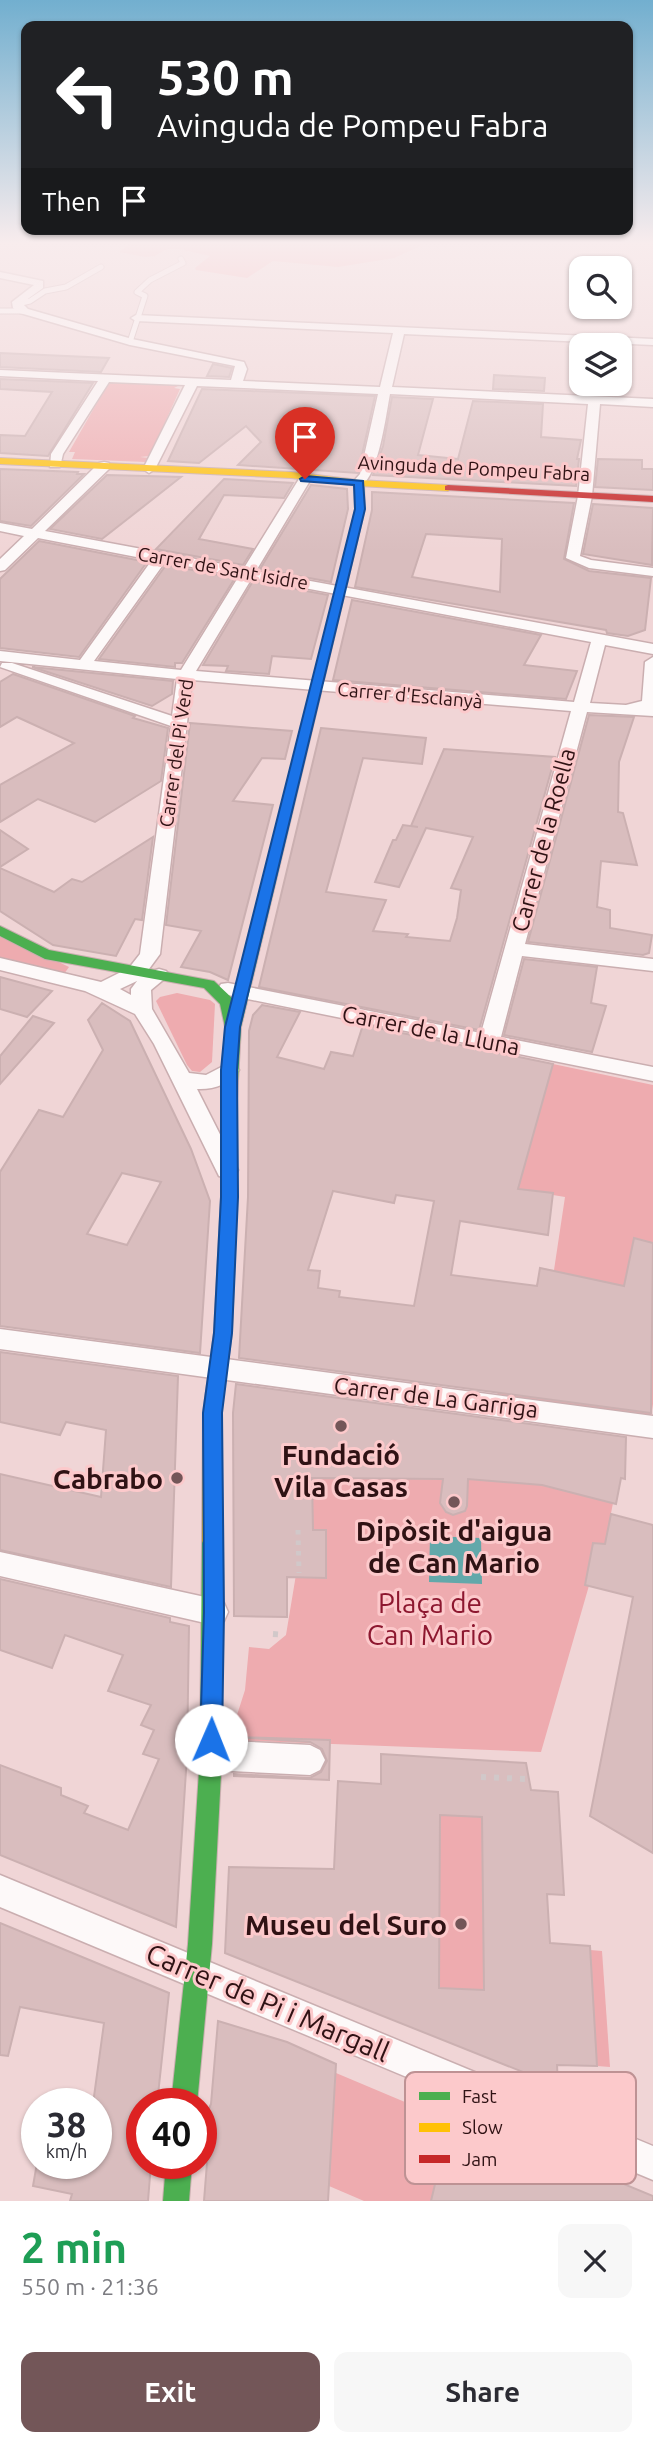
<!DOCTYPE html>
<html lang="en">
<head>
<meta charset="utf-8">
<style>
	:root { --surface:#fff; --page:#f7f7f7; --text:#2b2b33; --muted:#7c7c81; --accent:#735658 }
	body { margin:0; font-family:Ubuntu,sans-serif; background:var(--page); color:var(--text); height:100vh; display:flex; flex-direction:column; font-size:26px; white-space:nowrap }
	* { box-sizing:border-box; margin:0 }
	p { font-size:23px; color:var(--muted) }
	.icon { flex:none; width:38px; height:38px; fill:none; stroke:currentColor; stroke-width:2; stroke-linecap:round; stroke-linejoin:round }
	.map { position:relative; height:2201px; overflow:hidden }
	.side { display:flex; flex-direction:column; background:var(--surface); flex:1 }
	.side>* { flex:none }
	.guide { position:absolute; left:21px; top:21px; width:612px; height:214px; border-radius:14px; box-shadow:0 2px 5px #0004; background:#202124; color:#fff; overflow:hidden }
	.buttons { position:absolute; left:569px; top:256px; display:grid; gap:14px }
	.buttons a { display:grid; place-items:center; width:63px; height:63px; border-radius:14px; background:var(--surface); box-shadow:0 2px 5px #0004; font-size:35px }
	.speed { position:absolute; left:21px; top:2088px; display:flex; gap:14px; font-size:35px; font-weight:700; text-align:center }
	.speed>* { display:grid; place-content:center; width:91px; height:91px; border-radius:50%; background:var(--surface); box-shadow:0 2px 5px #0004; line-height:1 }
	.speed small { font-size:18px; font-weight:400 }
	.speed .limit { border:10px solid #d22; background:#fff; color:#111 }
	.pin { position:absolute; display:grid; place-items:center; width:60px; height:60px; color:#fff; margin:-72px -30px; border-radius:50% 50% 50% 0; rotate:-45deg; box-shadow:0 0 7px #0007 }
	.pin .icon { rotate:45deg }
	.me { position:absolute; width:77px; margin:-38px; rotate:1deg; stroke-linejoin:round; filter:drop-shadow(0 0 5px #0008) }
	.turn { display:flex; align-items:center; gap:24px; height:147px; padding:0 21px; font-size:32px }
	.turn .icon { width:91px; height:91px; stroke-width:2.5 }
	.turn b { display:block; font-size:49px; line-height:60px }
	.then { display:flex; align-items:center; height:66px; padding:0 21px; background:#0003; gap:14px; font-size:26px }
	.round { display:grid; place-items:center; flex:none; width:74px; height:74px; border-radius:14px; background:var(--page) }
	.summary { display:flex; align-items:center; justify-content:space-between; height:119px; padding:0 21px }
	h1 { font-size:42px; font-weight:600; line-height:52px; color:#1e9e55 }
	.cta { display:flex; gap:14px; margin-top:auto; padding:14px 21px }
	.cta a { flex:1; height:80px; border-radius:14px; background:var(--accent); color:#fff; font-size:28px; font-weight:600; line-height:80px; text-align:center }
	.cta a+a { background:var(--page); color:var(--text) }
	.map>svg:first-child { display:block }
</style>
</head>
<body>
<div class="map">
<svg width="653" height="2201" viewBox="0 0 653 2201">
	<rect width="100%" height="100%" fill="#f0d5d6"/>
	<g fill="#eeabaf">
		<path d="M110 380 182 384 174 388 180 389 150 456 140 457 149 458 146 462 72 459 75 452H69Z"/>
		<path d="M0 933 69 967 64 974 0 961Z"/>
		<path d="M177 993 210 1000 215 1004 212 1062 200 1072 192 1071 187 1065 156 1001 160 997Z"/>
		<path d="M553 1064 653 1085V1404L651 1416 497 1398 507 1303 532 1306 540 1268 554 1270 565 1197 517 1189Z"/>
		<path d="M312 1478 494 1480 542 1485 613 1503 605 1544H601L541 1752 229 1740 245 1690 249 1647 269 1649 286 1635Z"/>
		<path d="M440 1815 482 1817 484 1990 439 1988Z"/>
		<path d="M590 1950 602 1951 610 2067 597 2066Z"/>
		<path d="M336 2073 450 2121 431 2201H364L329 2186Z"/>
	</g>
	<path fill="#f7a3aa" d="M130 244H425L394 258 338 267 273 261 247 278 196 270 195 268 210 256 180 249H167L155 256 145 257 119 252Z"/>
	<path fill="#62a8aa" d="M430 1536 481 1538 482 1584 429 1582Z"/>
	<g fill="#d9bdbe" stroke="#cbb0b1" stroke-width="2" fill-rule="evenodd">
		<path d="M0 353 109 358 101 372 0 367Z"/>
		<path d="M213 364 232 368 229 377 207 376Z"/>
		<path d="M494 375 545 378 544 391 493 389Z"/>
		<path d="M0 379 93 383 48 456 0 453V435L25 436 52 392 0 389Z"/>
		<path d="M202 389 375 396 358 473 238 465 261 442 246 426 199 463 168 461Z"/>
		<path d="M392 397 433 399 418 455 458 459 473 401 543 404 541 437 581 440 577 459H579L576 486 373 475 383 446Z"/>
		<path d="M598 459 642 460V469H653V490L595 487Z"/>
		<path d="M0 469 78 472 77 474H84L31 526 0 521Z"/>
		<path d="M107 475 181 477 102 539 50 529Z"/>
		<path d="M224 479 293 483 284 498 224 495 199 539 253 549 243 565 156 549Z"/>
		<path d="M311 485 347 489 348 509 331 582 260 569Z"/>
		<path d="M372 492 574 503 564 559 589 571 651 578 645 630 628 636 607 633 606 630 355 587 372 510ZM426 534 502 539 500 592 412 577Z"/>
		<path d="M593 504 653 508 652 565 583 554Z"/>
		<path d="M39 541 147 562 79 657 0 648V579Z"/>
		<path d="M166 565 235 578 182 663H175V667L99 659Z"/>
		<path d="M253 581 328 595 311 659 272 656 269 674 226 671 228 666 203 665Z"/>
		<path d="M352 600 541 635 524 665 577 671 566 699 333 680Z"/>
		<path d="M32 667 173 681 172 694 152 706Z"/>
		<path d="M13 674 135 716 133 718 168 728 161 781 95 822 38 799 0 822V785L74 743 17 717 0 727V682Z"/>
		<path d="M589 715 634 717 619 762 618 812 623 813 637 865 601 861 597 907 610 910V928L652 935 649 953 643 955 528 942Z"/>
		<path d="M190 723 292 731 285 759 262 758 233 801 273 805 228 980 210 972 181 967 201 931 166 925Z"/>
		<path d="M321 728 426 738 422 764 363 758 326 892 386 900 373 931 408 934 406 937 450 941 457 918 461 890 451 888 473 837 426 828 399 887 375 882 393 840H396L403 825 418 827 411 826 444 749 555 757 479 1030 259 987Z"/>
		<path d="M0 830 28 849 0 867Z"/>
		<path d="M153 837 142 920 135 919 116 956 53 945 0 911V868L54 892 72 879 82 882Z"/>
		<path d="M524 959 597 967 591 1003 606 1006 592 1052 504 1035Z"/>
		<path d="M0 977 52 991 27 1017 0 1009Z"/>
		<path d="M102 1003 130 1021 191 1149 210 1201 200 1353 0 1326V1172L39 1110 63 1117 103 1050 88 1020ZM122 1173 161 1182 127 1245 87 1234Z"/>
		<path d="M262 1005 300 1012 277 1057 324 1069 331 1052 353 1056 363 1025 553 1064 518 1189 553 1193 548 1235 460 1221 451 1275 537 1286 540 1268 624 1286 634 1238 653 1243 651 1413 239 1358 248 1197 249 1031 253 1015ZM333 1191 394 1203 396 1195 434 1201 414 1306 339 1297 340 1291 318 1288 320 1271 308 1270Z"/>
		<path d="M33 1016 54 1023 0 1084V1056Z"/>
		<path d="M0 1352 178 1376 171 1587 0 1550V1474L101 1497 106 1430 66 1422 60 1435 0 1422Z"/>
		<path d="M236 1384 626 1437 625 1479 621 1478 616 1504 542 1485 468 1479 467 1506 465 1511 453 1515 446 1512 440 1503 443 1479 312 1478 313 1530H326V1578L287 1577V1617L234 1616 233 1413Z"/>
		<path d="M611 1514 653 1525V1853L590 1816 633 1597 585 1585 593 1543 605 1544Z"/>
		<path d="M0 1579 170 1618V1622L189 1626 187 1755 176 1927 0 1855V1765L61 1788V1795L88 1806 84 1813 128 1830 159 1759 143 1754 154 1730 141 1725 151 1705 108 1691 123 1655 65 1635 52 1668 0 1650Z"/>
		<path d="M235 1737 330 1740 329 1780 234 1776V1774L310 1778 321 1772 327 1761 322 1749 310 1742Z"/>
		<path d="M381 1754 526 1763 531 1790 558 1792 564 1895 547 1894 550 1943 590 1946 597 2066 557 2065 558 2086 225 1953 229 1867 334 1869 338 1781 381 1784ZM440 1815 482 1817 484 1990 439 1988Z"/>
		<path d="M0 1923 169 1993 157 2104H142V2163H151L148 2201H70L72 2194 33 2186 37 2163H96V2104H93L104 2023 20 2007 8 2056 0 2055Z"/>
		<path d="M218 2021 287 2042 336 2064 328 2201H204L207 2163 202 2155 204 2120 211 2104Z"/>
		<path d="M452 2113 653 2196V2201H431Z"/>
	</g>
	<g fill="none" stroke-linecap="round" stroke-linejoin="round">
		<defs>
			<g id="lane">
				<path d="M17 304 30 301 45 291 66 287 101 267"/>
				<path d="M0 311H24"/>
				<path d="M130 342 145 296 137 292 150 280 183 263 181 259"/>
			</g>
			<g id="street">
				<path d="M0 272 43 281V288L22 303 28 309 132 339 244 362 247 369 243 381 380 387 393 333 136 321 131 318 136 315 653 339V345L404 334 392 387 653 399V407L600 404 592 496 580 556 591 560 653 568V576L589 568 566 558 578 496 588 404 390 394C386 415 378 480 359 487L352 483 360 474 378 394 197 386 155 469 149 473 143 469 185 385 109 382 63 454 60 467H50L51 454 98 381 0 376V370L231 380 235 366 130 345 20 313 13 308 12 302 34 285 0 278Z"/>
				<path d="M104 462 109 463V469L45 531 244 568 299 479 305 475 311 479 256 571 653 644V654L605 645 590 703 626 705 642 701 645 662 653 657V716L587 712 525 944 653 959V971L522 956 501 1037 653 1067V1081L228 995 221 994 218 989 221 984 228 983 481 1033 571 711 192 680 160 954 146 973 159 969 166 971 169 975 151 990 152 1009 189 1073 206 1075 229 1063 236 1065 239 1070C231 1084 213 1090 197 1089L238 1170 235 1176 227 1178 219 1176 154 1044 135 1014 85 991 0 970V958L101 982 129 968 140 954 171 726 0 667 2 663H12L172 716 177 679 0 661V651L80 660 152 560 38 538 5 570 0 571V559L24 536 0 531V523L32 529 99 463ZM165 562 239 576 181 670 94 661ZM252 578 591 642 574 702 196 671ZM137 981 131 989V995L120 989Z"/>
				<path d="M0 1329 653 1416V1438L0 1349Z"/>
				<path d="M0 1552 214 1599 224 1603 228 1612 224 1621 214 1625 0 1576Z"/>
				<path d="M211 1740 310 1745 320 1750 325 1760 320 1770 310 1775 211 1770 201 1765 196 1755 201 1745Z"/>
				<path d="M0 1875 653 2146V2180L0 1907Z"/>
			</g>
			<g id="fast">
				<path d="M359 480 364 483 365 509 241 1027 237 1099 229 1105 221 1099 225 1027 220 1004 204 988 45 959 0 936V926L49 950 214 981 233 999 337 589 355 509 354 483Z"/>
				<path d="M212 1532 219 1535 222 1541V1755L212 1944 197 2104H171L188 1944 200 1755 202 1541 205 1535Z"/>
				<path d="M166 2163H192L189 2201H163Z"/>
			</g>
			<g id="slow">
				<path d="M0 458 291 472 359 480 448 485 453 488 448 491 359 486 291 478 0 464Z"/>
				<path d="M229 1093 237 1099V1197L232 1333 221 1413 222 1541 219 1547 212 1550 205 1547 202 1541 203 1413 214 1333 221 1197V1099Z"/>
			</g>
			<path id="jam" d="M448 485 653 496V502L445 490V486Z"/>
		</defs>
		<use href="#lane" stroke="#caaeb0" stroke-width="7"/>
		<use href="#street" stroke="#caaeb0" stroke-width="3"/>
		<use href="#fast" stroke="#caaeb0" stroke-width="2"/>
		<use href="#slow" stroke="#caaeb0" stroke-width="2"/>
		<use href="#jam" stroke="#caaeb0" stroke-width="2"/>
		<path stroke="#d1c8c9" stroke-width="5" stroke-dasharray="4.5 6" stroke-linecap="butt" d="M298 1530 299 1573"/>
		<g stroke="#d1c8c9" stroke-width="6" stroke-dasharray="5 8" stroke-linecap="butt">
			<path d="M273 1634 286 1635"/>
			<path d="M481 1777 527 1779"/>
		</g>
		<use href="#lane" stroke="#fdf9f9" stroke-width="5"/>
		<use href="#street" fill="#fdf9f9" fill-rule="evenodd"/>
		<use href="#fast" fill="#4caf50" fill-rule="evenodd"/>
		<use href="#slow" fill="#ffc107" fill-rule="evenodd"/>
		<use href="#jam" fill="#c62828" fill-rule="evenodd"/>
	</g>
	<linearGradient id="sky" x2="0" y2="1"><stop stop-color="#72afcf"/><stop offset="0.44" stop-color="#f8eced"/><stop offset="1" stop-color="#f8eced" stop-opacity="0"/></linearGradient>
	<rect width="653" height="552" fill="url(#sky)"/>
	<path fill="#1a73e8" stroke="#114b97" stroke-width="2" d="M305 476 363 481 365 509 240 1027 237 1070 238 1197 232 1333 222 1413 224 1612 222 1740 219 1747 211 1750 204 1747 200 1740 204 1612 203 1413 214 1333 221 1197V1070L225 1027 355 509 354 485 301 481 300 479Z"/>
	<g fill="#735658" stroke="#fcc9cb" stroke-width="2.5">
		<circle cx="341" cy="1426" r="7"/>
		<circle cx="177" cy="1478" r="7"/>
		<circle cx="454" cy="1502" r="7"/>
		<circle cx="461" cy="1924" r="7"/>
	</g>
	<g text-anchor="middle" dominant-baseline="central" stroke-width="6" stroke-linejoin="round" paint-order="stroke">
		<g font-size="19" fill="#2f1214" stroke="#fcc9cb">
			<text transform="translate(474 468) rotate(3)">Avinguda de Pompeu Fabra</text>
			<text transform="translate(223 568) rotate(10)">Carrer de Sant Isidre</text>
			<text transform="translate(410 695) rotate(5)">Carrer d'Esclanyà</text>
			<text transform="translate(176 753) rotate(-82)">Carrer del Pi Verd</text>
		</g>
		<g font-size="23" fill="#2f1214" stroke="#fcc9cb">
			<text transform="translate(543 840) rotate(-75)">Carrer de la Roella</text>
			<text transform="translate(431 1030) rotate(11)">Carrer de la Lluna</text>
			<text transform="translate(436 1397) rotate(7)">Carrer de La Garriga</text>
		</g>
		<g font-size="28" font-weight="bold" fill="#2f1214" stroke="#fcc9cb">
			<text x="341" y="1454">Fundació<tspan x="341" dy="32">Vila Casas</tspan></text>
			<text x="163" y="1478" text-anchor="end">Cabrabo</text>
			<text x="454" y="1530">Dipòsit d'aigua<tspan x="454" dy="32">de Can Mario</tspan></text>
			<text x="447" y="1924" text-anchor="end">Museu del Suro</text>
		</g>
		<g font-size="28" fill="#8d172f" stroke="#fcc9cb">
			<text x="430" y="1602">Plaça de<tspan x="430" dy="32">Can Mario</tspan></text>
		</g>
		<g font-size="28" fill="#2f1214" stroke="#fcc9cb">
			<text transform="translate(268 2002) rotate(23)">Carrer de Pi i Margall</text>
		</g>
	</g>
	<rect x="405" y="2072" width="231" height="112" rx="10" fill="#fcc9cb" stroke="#be9294" stroke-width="2"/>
	<rect x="419" y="2092" width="31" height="8" fill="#4caf50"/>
	<rect x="419" y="2123" width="31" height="9" fill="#ffc107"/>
	<rect x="419" y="2155" width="31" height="8" fill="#c62828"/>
	<g font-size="19" fill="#2f1214">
		<text x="462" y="2103">Fast</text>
		<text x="462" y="2134">Slow</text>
		<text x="462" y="2166">Jam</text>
	</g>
</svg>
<div class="buttons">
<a><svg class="icon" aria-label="search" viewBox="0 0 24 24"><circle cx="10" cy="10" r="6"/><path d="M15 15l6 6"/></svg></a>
<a><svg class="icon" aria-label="layers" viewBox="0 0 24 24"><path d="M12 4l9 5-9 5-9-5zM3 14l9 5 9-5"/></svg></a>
</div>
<div class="speed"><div>38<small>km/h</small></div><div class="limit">40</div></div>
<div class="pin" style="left:305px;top:479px;background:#d93025"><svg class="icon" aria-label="arrive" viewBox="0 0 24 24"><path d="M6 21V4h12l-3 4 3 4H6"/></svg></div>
<svg class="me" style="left:211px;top:1740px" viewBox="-20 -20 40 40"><circle r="19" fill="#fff"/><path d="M0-13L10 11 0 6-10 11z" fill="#1a73e8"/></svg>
<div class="guide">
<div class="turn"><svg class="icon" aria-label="left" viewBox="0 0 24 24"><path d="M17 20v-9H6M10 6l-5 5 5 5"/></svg><div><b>530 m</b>Avinguda de Pompeu Fabra</div></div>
<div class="then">Then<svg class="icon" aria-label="arrive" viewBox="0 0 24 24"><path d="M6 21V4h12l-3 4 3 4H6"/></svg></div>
</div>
</div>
<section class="side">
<div class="summary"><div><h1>2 min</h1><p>550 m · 21:36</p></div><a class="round"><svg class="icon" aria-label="close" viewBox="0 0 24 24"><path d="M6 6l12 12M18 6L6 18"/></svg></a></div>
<div class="cta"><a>Exit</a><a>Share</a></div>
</section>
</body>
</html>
